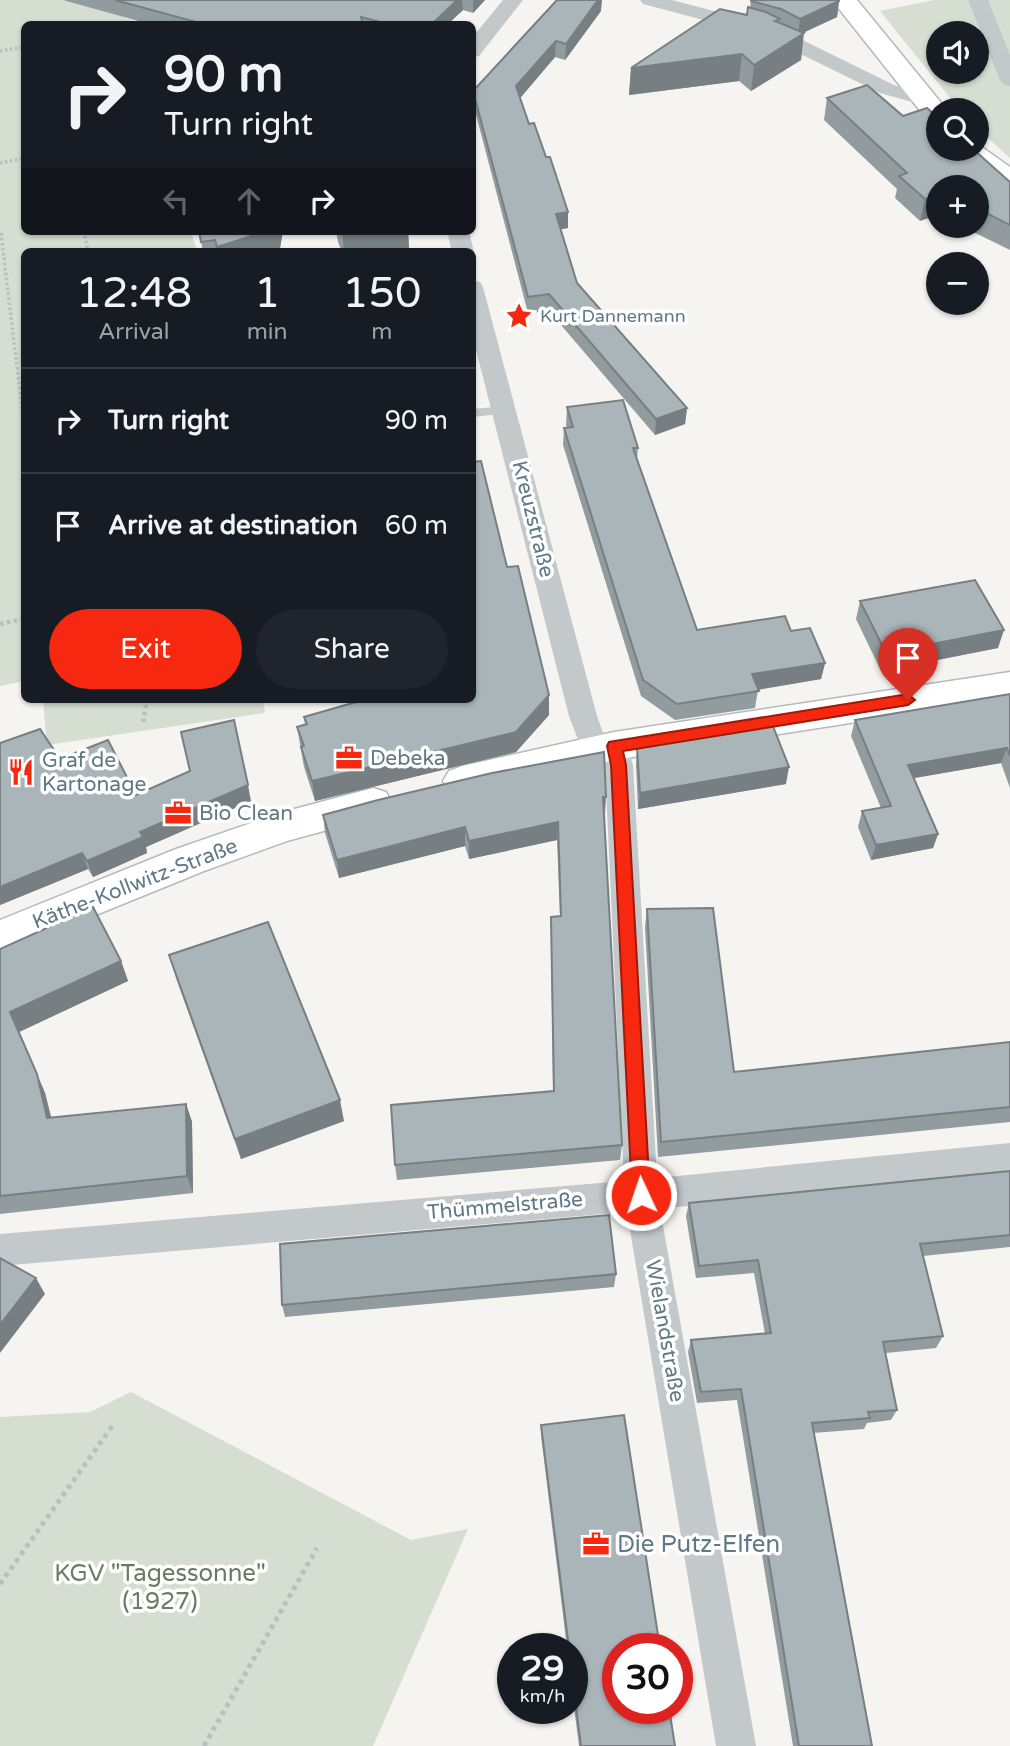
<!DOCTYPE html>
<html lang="en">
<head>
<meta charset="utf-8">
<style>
	:root { --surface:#171b24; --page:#20242c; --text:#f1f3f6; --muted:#9ea1a6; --line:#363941; --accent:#f6280f }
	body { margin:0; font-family:"Varela Round",sans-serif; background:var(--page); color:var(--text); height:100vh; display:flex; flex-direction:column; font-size:26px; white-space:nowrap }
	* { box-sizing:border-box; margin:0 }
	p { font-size:23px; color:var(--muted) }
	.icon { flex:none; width:38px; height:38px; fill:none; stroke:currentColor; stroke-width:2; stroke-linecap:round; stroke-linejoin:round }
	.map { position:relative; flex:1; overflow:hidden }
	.panel { position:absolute; left:21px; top:248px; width:455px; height:455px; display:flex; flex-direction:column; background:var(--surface); border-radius:10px; box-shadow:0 2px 5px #0004 }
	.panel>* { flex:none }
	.guide { position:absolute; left:21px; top:21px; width:455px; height:214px; border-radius:10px; box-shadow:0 2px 5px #0004; background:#171b24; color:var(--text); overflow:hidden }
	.controls { position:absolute; left:926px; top:21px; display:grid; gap:14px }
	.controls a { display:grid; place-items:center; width:63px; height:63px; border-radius:50%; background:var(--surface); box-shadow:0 2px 5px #0004; font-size:35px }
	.speed { position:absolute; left:497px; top:1633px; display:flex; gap:14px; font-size:35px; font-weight:700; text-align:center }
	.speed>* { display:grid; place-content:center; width:91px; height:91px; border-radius:50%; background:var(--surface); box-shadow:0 2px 5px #0004; line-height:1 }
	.speed small { font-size:18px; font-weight:400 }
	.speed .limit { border:10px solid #d22; background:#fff; color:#111 }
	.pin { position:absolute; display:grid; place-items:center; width:60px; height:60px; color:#fff; margin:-72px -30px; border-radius:50% 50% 50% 0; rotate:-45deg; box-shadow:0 0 7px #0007 }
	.pin .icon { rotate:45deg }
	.me { position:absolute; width:77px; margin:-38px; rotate:357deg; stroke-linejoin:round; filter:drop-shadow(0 0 5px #0008) }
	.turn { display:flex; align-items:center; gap:24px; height:147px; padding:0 28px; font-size:32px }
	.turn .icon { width:91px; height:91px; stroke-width:2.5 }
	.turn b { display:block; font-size:49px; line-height:60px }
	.lanes { display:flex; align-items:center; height:66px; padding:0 28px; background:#0003; justify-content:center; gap:35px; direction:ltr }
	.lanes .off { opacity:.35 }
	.eta { display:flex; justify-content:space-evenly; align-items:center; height:119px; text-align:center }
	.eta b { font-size:42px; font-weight:600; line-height:49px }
	.cta { display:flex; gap:14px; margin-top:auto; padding:14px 28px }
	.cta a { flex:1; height:80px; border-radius:42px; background:var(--accent); color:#fff; font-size:28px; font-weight:600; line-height:80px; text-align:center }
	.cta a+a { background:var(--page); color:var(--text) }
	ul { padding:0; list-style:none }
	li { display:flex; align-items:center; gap:21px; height:105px; padding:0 28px; border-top:2px solid var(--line) }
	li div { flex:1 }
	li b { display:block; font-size:26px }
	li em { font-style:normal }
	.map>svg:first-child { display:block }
</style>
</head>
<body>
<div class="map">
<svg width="1010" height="1746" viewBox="0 0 1010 1746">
	<rect width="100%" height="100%" fill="#f5f4f0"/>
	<g fill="#d6ddd1" fill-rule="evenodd">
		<path d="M0 0H117L124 18 146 24H24V231H191L197 252H24V681L0 686Z"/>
		<path d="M934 0H1010V158L977 128 976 110H960L880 11ZM938 33H976V72H938Z"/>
		<path d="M43 700H263L265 713 47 745Z"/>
		<path d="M131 1392 411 1540 468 1529 373 1746H0V1417L90 1412Z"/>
	</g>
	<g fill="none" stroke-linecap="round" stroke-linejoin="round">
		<defs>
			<g id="secondary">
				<path d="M832 0H857L947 110H938V124L929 122Z"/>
				<path d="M976 143 1010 167V188L1000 186 955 149H976Z"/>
				<path d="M1010 672V698L614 760 462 796 449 791 443 781 449 771 462 766 614 732Z"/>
				<path d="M373 788 386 792 392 803 386 814 287 841 204 871 0 954V920L176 849 283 812Z"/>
			</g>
		</defs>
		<use href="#secondary" stroke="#b3babe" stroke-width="3"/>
		<g stroke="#bcbfc1" stroke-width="3.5" stroke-dasharray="2.5 2.5" stroke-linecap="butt">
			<path d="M0 51 24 47"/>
			<path d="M0 163 24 158"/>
			<path d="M84 231 88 252"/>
			<path d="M1 233 24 426"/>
		</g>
		<g stroke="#bcbfc1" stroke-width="4.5" stroke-dasharray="3.5 3.5" stroke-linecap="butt">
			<path d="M0 624 24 619"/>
			<path d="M143 722 147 700"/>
		</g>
		<g stroke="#bcbfc1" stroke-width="5" stroke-dasharray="4.5 4.5" stroke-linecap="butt">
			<path d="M0 1584 113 1425"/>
			<path d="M204 1746 317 1548"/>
		</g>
		<path fill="#c3c8cb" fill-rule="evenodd" d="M506 406 512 410 510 413 472 417V409Z"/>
		<g fill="#c3c8cb" fill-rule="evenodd">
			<path d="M503 0H523L479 56 472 58V38Z"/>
			<path d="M640 0H672L778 28 894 85 930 95 933 99 930 103 923 105 880 93 764 36 643 4Z"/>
			<path d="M968 0H988L1010 55V86L1003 84 1000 80Z"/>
			<path d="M447 231H469L474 252 472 254V252H452Z"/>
			<path d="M472 280 480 282 483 287 597 716 605 738 614 735 624 738 633 765 657 1178 1010 1143V1173L660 1209 756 1746H716L627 1212 0 1266V1234L624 1181 605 765 603 758 595 761 585 758 569 716 472 334Z"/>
		</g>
		<use href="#secondary" fill="#fff" fill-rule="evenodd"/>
	</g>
	<g fill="#929c9f">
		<path d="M63 0H485L473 13 463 10 448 24H149Z"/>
		<path d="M751 0 839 1 837 17 803 33 801 60 751 91 739 81 629 95 631 68 747 15 750 8Z"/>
		<path d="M601 11 565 60 555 57 520 98 568 228 561 229 577 283 687 408 685 424 655 435 549 311 528 313 474 107 473 91Z"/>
		<path d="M827 98 903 116 1010 182V250L961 226H976V187H938L920 221 895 198 897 189 824 120Z"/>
		<path d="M199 231H283L280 248 276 252H203Z"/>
		<path d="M336 231H408L409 248 383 252H342L338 242Z"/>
		<path d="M567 407 638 448 637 459 697 630 791 631 825 663 821 679 758 690 755 708 675 720 641 696 563 445 564 428 567 427 566 425Z"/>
		<path d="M472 462 507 567 549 715 516 752 315 801 304 767 297 727 305 724 304 717 472 700Z"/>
		<path d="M860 601 998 648 881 671 856 619Z"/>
		<path d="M1010 694V788L1001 763 914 778 938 834 933 848 871 860 858 827 862 811 881 808 851 736 855 720Z"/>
		<path d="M715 730 786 784 638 809 636 765 637 748 715 735Z"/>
		<path d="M0 743 60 759 136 795 251 801 146 847 147 853 93 877 88 869 0 905Z"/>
		<path d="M323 815H604L622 1145 620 1160 397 1180 395 1165 553 1091 551 934V917L560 916 557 840 469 859 465 846 339 878 325 833Z"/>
		<path d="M647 909 734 1072 1010 1042V1122L658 1157 645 927Z"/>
		<path d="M0 949 121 961 128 981 19 1032 45 1093 51 1118 186 1104 192 1122 193 1193 0 1214Z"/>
		<path d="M169 955 344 1121 241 1159 176 978Z"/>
		<path d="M1010 1171V1247L923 1256 943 1336 936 1348 886 1353 897 1410 891 1420 867 1423 864 1429 813 1433 872 1746H793L737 1400 697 1403 688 1352 691 1340 765 1334 754 1273 696 1278 686 1216 689 1203Z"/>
		<path d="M616 1274 614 1287 285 1317 282 1305Z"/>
		<path d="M541 1425 675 1746H579L572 1692V1648H567L541 1435Z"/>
	</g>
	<g fill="#777f82">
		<path d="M457 0H462L463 10 448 24H432Z"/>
		<path d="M473 0H485L473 13Z"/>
		<path d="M598 0H602L601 11 565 60 566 44Z"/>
		<path d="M839 1 837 17 798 35 800 19Z"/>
		<path d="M804 33 801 60 751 91 754 65Z"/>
		<path d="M556 41 555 57 516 103V86Z"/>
		<path d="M742 54 739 81 629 95 631 68Z"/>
		<path d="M938 195V215L920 221 925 199Z"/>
		<path d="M568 212V228L556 230V214Z"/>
		<path d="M267 231H283L280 248 276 252H217V247Z"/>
		<path d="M342 231H408L409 248 383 252H344Z"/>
		<path d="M687 408 685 424 655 435 656 419Z"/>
		<path d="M1004 630 998 648 881 671 886 653Z"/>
		<path d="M825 663 821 679 749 691 752 674Z"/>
		<path d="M549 695V715L516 752 315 801 312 781Z"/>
		<path d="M1007 748 1001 763 903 780 908 765Z"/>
		<path d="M789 767 786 784 638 809 640 793Z"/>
		<path d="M248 785 251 801 146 847 147 853 93 877 87 861 140 832Z"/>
		<path d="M603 797H606L605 815Z"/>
		<path d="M558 822 557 840 469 859V841Z"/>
		<path d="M465 827V846L339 878 337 860Z"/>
		<path d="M938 834 933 848 871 860 876 845Z"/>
		<path d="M82 853 88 869 0 905V887Z"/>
		<path d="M121 961 128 981 19 1032 45 1093 56 1136 47 1118 10 1012Z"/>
		<path d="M340 1100 344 1121 241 1159 235 1139Z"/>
		<path d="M186 1104 192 1122 193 1193 187 1176Z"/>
		<path d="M36 1278 45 1294 0 1353V1325Z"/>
	</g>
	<g fill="#aab5b9" stroke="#777f82" stroke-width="2">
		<path d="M115 0H457L432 24H387L361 17 363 24H203Z"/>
		<path d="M557 0H598L566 44 556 41 516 86 529 124 534 123 546 157H550L568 212 556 214 577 283 687 408 656 419 549 294 528 297 473 91Z"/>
		<path d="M751 0H839V1L800 19 781 9 751 1Z"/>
		<path d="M748 7 766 12 780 19 775 21 804 33 754 65 742 54 631 68 720 9 747 15Z"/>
		<path d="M867 85 903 116 927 108 938 118V149H973L1010 182V225L976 208V187H938V195L925 199 899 176 907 173 827 98Z"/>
		<path d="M199 231H267L217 247 215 240 201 242Z"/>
		<path d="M623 400 638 448H633L697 630 785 616 791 631 810 628 825 663 752 674 759 691 677 704 643 680 564 428 573 427 567 407Z"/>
		<path d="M481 461 507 567 518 566 549 695 516 732 312 781 301 747 304 746 297 727 307 724 304 717 363 700H472V669L475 668 472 658V462Z"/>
		<path d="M975 580 1004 630 886 653 860 601Z"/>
		<path d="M1010 694V756L1007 748 908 765 938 834 876 845 862 811 891 806 855 720Z"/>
		<path d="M234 720 248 785 140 832 143 837 87 861 82 853 0 887V743L40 729 60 759 108 740 136 795 190 771 181 732Z"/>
		<path d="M771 721 789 767 640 793 637 748 721 734 715 730Z"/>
		<path d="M604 752 606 797H603L622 1145 395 1165 391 1105 554 1091 551 917 561 916 558 822 469 841 465 827 337 860 323 815 378 800 492 773Z"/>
		<path d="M93 907 121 961 10 1012 37 1074 47 1118 186 1104 187 1176 0 1196V949Z"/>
		<path d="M713 908 734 1072 1010 1042V1107L661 1142 647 909Z"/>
		<path d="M268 922 340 1100 235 1139 169 955Z"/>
		<path d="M1010 1171V1235L920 1244 943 1336 883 1342 897 1410 868 1412 870 1418 812 1423 872 1746H799L741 1389 701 1392 691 1340 771 1333 758 1260 699 1266 689 1203Z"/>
		<path d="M609 1215 616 1274 282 1305 280 1244Z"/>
		<path d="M0 1258 36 1278 0 1325Z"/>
		<path d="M624 1415 660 1648H618V1708H669L675 1746H581L572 1675V1648H569L541 1425Z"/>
	</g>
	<path fill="#f6280f" stroke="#a01a0a" stroke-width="2" d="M908 694 915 700 908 705 623 751 626 765 650 1195 648 1201 641 1203 635 1201 632 1195 611 765 607 746 609 742Z"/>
	<defs>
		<symbol id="sight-bare" viewBox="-9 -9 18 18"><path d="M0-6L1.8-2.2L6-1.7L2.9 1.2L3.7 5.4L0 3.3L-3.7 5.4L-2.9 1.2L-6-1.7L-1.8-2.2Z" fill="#f6280f" stroke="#fff" stroke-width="2.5" paint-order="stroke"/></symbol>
		<symbol id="office-bare" viewBox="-9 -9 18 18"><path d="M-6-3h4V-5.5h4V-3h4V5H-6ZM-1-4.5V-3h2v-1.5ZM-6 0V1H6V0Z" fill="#f6280f" stroke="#fff" stroke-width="2.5" paint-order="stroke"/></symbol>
		<symbol id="restaurant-bare" viewBox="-9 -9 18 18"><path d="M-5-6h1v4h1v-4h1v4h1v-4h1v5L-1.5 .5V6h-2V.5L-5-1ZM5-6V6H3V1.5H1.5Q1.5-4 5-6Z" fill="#f6280f" stroke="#fff" stroke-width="2.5" paint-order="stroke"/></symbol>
	</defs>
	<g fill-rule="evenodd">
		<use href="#sight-bare" x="500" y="297" width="38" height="38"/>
		<use href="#office-bare" x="330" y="739" width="38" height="38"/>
		<use href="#restaurant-bare" x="2" y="753" width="38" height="38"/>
		<use href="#office-bare" x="159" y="794" width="38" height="38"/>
		<use href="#office-bare" x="577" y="1525" width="38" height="38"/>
	</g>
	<g text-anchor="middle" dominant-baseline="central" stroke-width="7" stroke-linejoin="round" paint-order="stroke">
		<g font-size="18" fill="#607985" stroke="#fff" text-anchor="start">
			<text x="540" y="316">Kurt Dannemann</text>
		</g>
		<g font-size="21" fill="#607985" stroke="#fff">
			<text transform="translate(533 519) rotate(76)">Kreuzstraße</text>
			<text transform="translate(135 884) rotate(-21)">Käthe-Kollwitz-Straße</text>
			<text transform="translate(505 1206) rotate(-5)">Thümmelstraße</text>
			<text transform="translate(665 1331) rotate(80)">Wielandstraße</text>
		</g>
		<g font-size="21" fill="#607985" stroke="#fff" text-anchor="start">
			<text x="370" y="758">Debeka</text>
			<text x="42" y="760">Graf de<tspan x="42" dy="24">Kartonage</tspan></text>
			<text x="199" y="813">Bio Clean</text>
		</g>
		<g font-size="24" fill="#607985" stroke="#fff" text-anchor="start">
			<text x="617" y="1544">Die Putz-Elfen</text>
		</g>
		<g font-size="24" fill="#697b60" stroke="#fff">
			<text x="160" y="1573">KGV "Tagessonne"<tspan x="160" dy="28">(1927)</tspan></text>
		</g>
	</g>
</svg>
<div class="controls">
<a><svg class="icon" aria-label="sound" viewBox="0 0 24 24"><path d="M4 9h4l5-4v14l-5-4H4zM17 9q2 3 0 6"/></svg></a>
<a><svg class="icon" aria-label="search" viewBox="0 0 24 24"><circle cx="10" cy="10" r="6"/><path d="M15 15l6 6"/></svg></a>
<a>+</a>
<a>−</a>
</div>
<div class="speed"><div>29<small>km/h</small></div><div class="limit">30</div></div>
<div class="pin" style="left:908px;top:700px;background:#d93025"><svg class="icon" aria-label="arrive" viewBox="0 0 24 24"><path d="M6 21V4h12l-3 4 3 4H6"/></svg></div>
<svg class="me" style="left:641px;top:1195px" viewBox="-20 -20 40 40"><circle r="17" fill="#f6280f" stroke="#fff" stroke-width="3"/><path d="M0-11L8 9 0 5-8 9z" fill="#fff"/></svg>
<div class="guide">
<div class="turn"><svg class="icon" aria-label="right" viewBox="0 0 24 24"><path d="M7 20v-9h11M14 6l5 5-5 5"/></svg><div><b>90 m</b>Turn right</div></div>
<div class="lanes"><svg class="icon off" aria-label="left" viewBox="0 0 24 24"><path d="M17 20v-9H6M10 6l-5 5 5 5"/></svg><svg class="icon off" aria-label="ahead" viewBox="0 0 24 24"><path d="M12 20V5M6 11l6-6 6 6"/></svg><svg class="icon" aria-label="right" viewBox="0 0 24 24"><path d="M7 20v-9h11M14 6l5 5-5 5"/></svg></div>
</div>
<section class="panel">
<div class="eta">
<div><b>12:48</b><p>Arrival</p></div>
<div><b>1</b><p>min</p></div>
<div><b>150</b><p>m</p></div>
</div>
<ul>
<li><svg class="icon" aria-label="right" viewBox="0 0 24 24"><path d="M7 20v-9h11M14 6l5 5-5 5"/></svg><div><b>Turn right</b></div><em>90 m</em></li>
<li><svg class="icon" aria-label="arrive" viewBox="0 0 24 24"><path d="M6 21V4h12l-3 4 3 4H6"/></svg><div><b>Arrive at destination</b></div><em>60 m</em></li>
</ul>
<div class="cta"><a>Exit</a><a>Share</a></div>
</section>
</div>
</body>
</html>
